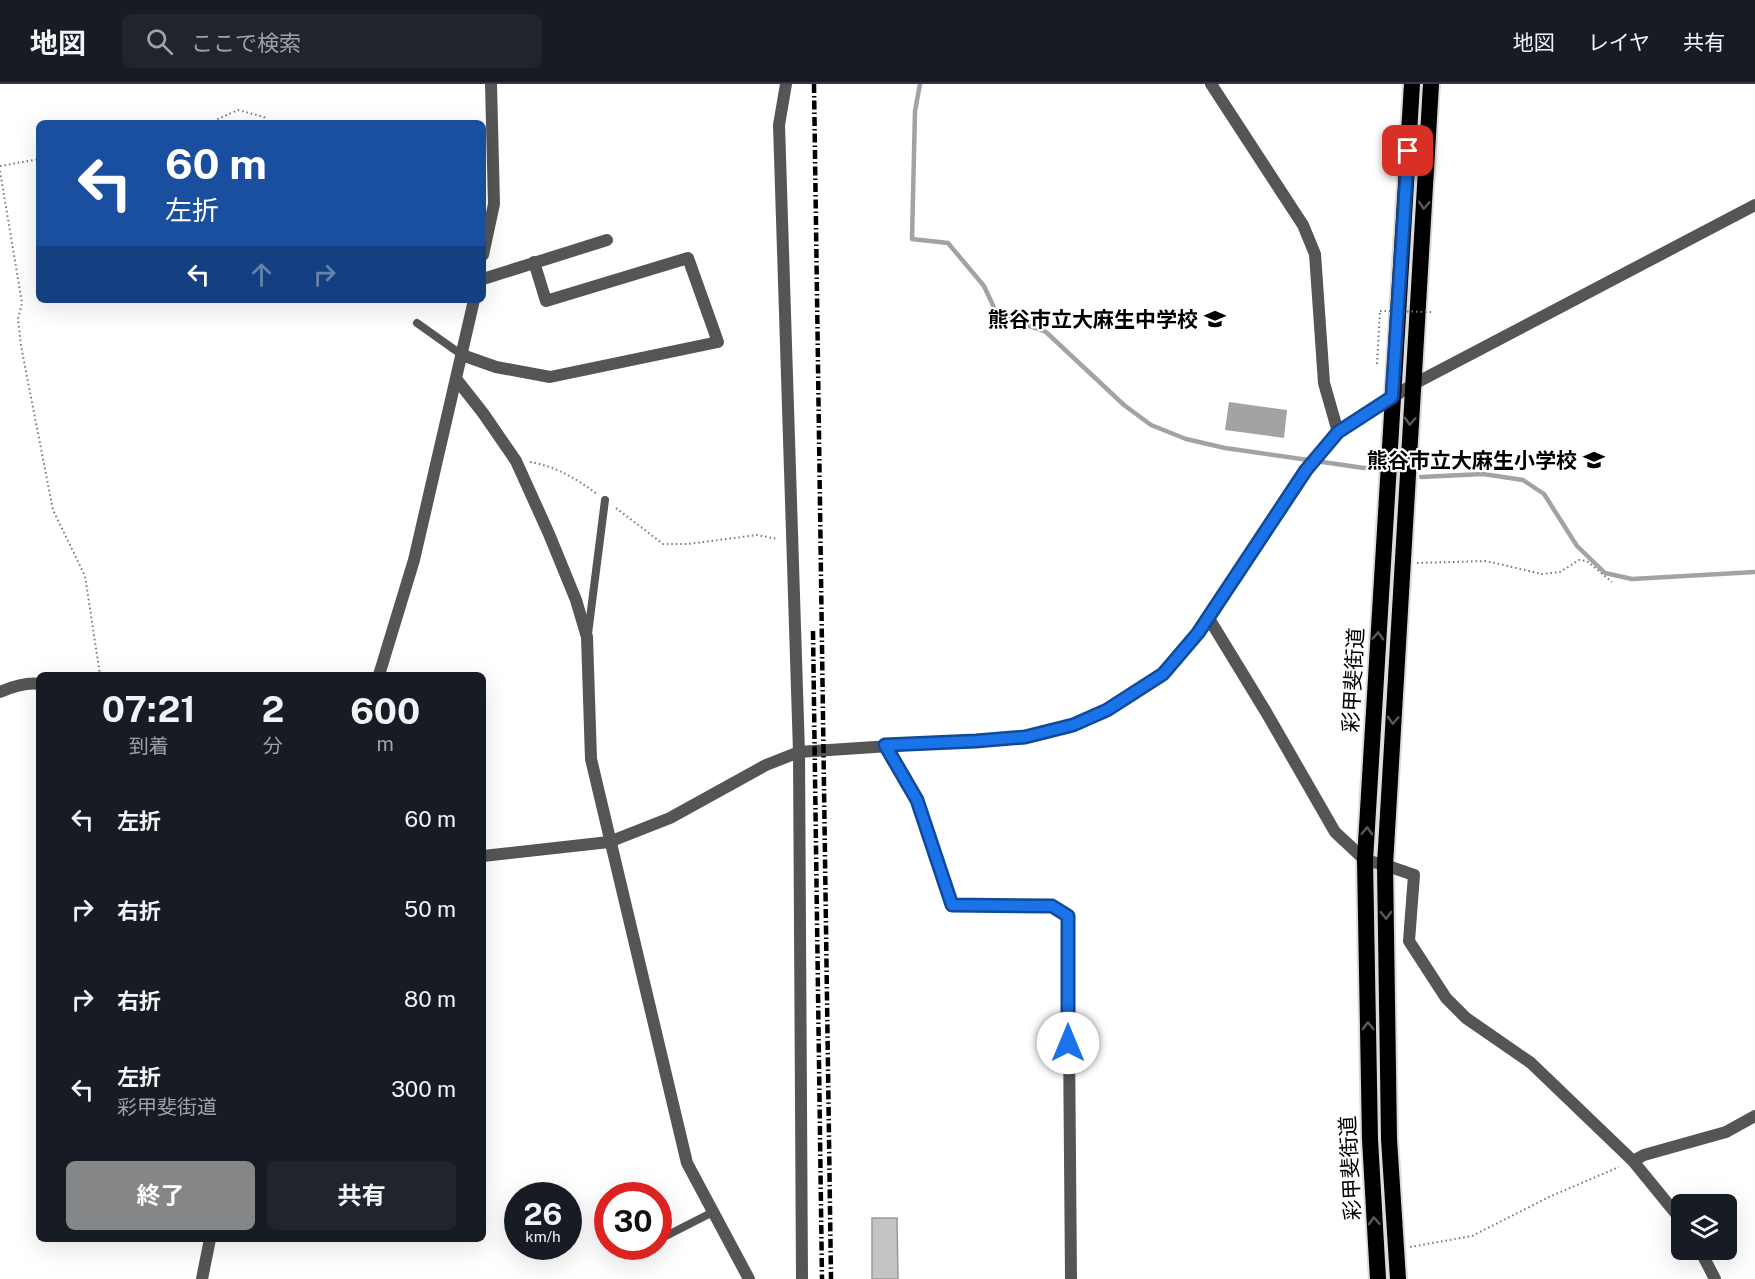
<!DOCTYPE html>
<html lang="ja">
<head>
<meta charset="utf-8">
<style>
	:root { --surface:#171b24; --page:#20242c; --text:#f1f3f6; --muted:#9ea1a6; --line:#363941; --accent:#858687 }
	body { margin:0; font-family:"Public Sans","Noto Sans JP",sans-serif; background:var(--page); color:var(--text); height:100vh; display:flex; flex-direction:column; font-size:22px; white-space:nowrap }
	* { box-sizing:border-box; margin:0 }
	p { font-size:20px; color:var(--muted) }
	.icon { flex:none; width:33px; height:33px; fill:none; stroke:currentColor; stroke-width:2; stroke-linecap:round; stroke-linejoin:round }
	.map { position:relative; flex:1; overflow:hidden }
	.panel { position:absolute; left:36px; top:588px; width:450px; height:570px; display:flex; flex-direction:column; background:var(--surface); border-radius:9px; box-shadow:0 6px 24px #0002 }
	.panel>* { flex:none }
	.banner { position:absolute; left:36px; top:36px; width:450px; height:183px; border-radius:9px; box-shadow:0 6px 24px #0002; background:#1a4fa0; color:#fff; overflow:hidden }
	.fabs { position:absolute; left:1671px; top:1110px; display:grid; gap:12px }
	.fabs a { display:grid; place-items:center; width:66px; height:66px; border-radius:9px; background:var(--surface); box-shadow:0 6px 24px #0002; font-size:30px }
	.speed { position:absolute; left:504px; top:1098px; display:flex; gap:12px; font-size:30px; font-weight:700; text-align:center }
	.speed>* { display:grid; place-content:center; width:78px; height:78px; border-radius:50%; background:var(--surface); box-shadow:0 6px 24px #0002; line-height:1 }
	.speed small { font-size:15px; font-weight:400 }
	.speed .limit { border:9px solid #d22; background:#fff; color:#111 }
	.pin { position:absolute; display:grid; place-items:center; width:51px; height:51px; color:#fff; margin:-26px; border-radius:12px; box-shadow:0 3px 9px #0006 }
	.me { position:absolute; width:66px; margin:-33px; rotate:0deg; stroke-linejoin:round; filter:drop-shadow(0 0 4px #0008) }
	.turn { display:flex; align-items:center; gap:21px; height:126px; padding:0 30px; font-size:27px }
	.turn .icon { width:78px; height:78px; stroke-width:2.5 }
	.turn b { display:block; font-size:42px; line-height:51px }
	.lanes { display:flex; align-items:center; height:57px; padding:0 30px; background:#0003; justify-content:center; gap:30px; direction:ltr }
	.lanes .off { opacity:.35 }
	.eta { display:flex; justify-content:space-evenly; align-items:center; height:102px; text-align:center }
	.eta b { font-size:36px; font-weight:700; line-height:42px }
	.button { display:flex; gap:12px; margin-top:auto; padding:12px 30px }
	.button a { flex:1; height:69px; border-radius:9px; background:var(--accent); color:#fff; font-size:24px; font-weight:700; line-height:69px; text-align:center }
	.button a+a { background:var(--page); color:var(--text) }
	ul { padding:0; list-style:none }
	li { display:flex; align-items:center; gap:18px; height:90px; padding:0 30px }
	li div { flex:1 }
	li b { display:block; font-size:22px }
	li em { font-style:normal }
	header { display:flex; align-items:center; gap:36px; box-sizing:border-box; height:84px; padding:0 30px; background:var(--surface); border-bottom:2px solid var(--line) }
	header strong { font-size:28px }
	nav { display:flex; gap:33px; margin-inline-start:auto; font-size:21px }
	.search { width:420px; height:54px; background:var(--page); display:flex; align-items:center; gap:15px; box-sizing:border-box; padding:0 21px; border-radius:9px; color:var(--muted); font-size:22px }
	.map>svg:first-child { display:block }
</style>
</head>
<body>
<header>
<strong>地図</strong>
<div class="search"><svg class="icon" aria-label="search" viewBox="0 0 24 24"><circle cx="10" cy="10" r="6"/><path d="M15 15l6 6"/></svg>ここで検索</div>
<nav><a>地図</a><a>レイヤ</a><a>共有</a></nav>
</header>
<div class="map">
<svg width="1755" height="1195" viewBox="0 0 1755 1195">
	<rect width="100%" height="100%" fill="#fff"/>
	<path fill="#a3a3a3" d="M1229 318 1287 326 1284 354 1225 346Z"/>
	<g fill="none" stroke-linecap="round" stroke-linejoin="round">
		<g stroke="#a3a3a3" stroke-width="4.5">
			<path d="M920 0 915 27 912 155 948 159 984 202 997 230 1046 248 1124 321 1151 341 1186 355 1225 364 1371 385"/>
			<path d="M1421 393 1483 390 1523 396 1544 410 1577 462 1605 489 1632 495 1755 488"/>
		</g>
	</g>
	<path fill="#c4c4c4" stroke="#999" stroke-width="1.5" d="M872 1134H897L898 1195H872Z"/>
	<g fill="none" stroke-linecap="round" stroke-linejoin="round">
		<defs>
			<g id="trunk">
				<path d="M1378 1195 1370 1055 1365 776 1412 0"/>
				<path d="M1398 1195 1389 1055 1385 781 1431 0"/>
			</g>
		</defs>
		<use href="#trunk" stroke="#dbdbdb" stroke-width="20"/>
		<g stroke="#777" stroke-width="2" stroke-dasharray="1.5 3" stroke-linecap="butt">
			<path d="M209 39 238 26 264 33 268 39"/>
			<path d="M0 82 39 75"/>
			<path d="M0 87 22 219 18 235 21 262 53 426 85 492 100 591"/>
			<path d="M1377 280 1380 227"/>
			<path d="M530 378C555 382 577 395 597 410"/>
			<path d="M616 424 663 460H688L757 451 778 455"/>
			<path d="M1417 479 1486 477 1542 490 1560 488 1579 476 1587 477 1612 498"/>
			<path d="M1410 1163 1472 1152 1549 1113 1619 1083"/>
		</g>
		<g stroke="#555" stroke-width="8">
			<path d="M417 239 462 271"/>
			<path d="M588 550 605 416"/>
			<path d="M658 1156 713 1128"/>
			<path d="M632 1170 646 1162"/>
		</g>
		<g stroke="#555" stroke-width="12">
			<path d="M786 0 779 41 799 668 802 1195"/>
			<path d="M1211 0 1303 141 1315 170 1324 299 1338 348"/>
			<path d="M483 195 607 156"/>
			<path d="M462 271 496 283 550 293 718 258 688 174 546 217 534 178"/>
			<path d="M457 296 483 329 516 377 549 450 576 516 587 553 591 675 687 1079 749 1195"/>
			<path d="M1208 533 1266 628 1335 748 1365 776 1385 781 1414 791 1409 857 1446 914 1466 934 1531 979 1633 1077 1682 1137"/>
			<path d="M0 608C12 603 26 598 39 600"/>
			<path d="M885 661 917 716 952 821 1052 822 1068 833 1071 1195"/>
			<path d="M483 772 609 758 670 734 766 681 799 668 1025 653 1073 641 1107 626 1163 590 1198 549 1307 386 1338 348 1412 301 1755 121"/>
			<path d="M1633 1077 1644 1071 1726 1048 1755 1032"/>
			<path d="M1700 1166 1715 1195"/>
		</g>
		<g stroke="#555" stroke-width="12">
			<path d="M483 171 494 120 491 0"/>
			<path d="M379 591 414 476 474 216"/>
			<path d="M202 1195 210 1155"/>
		</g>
		<use href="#trunk" stroke="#000" stroke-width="16"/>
		<g stroke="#000" stroke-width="4.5" stroke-dasharray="9 3 1.5 3" stroke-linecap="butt">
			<path d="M814 0 831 1195"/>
			<path d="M813 547 822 1195"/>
		</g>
		<path stroke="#777" stroke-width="2" stroke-dasharray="1.5 3" stroke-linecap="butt" d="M1380 227 1433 228"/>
	</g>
	<defs><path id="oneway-chevron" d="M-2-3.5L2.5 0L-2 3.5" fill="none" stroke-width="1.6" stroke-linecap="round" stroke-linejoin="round" transform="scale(1.5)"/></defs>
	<g stroke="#595959">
		<use href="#oneway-chevron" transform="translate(1424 121) rotate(94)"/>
		<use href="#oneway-chevron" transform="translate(1410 337) rotate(93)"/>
		<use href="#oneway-chevron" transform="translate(1378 552) rotate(-87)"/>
		<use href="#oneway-chevron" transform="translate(1393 636) rotate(93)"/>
		<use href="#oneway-chevron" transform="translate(1367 747) rotate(-87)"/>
		<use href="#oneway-chevron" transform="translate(1386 831) rotate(89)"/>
		<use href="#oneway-chevron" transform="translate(1368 942) rotate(-91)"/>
		<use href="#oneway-chevron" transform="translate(1374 1137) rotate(-93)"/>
	</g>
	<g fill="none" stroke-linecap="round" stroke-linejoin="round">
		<defs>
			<path id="route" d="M1068 959V832L1052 822 952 821 917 716 885 661 976 657 1025 653 1073 641 1107 626 1163 590 1198 549 1306 386 1338 348 1392 313 1408 67"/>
		</defs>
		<use href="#route" stroke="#114b97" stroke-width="15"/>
		<use href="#route" stroke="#1a73e8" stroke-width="10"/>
	</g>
	<defs>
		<symbol id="school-bare" viewBox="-9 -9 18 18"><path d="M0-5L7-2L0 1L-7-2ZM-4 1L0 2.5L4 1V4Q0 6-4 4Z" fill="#000" stroke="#fff" stroke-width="2.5" paint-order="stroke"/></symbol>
	</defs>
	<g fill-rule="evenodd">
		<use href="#school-bare" x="1200" y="220" width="30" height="30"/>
		<use href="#school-bare" x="1579" y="361" width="30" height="30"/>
	</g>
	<g text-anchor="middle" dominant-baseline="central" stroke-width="4.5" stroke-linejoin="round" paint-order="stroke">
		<g font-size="21" font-weight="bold" fill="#000" stroke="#fff" text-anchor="end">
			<text x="1198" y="235">熊谷市立大麻生中学校</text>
			<text x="1577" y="376">熊谷市立大麻生小学校</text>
		</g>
		<g font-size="21" fill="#000" stroke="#fff">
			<text transform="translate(1353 596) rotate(-87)">彩甲斐街道</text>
			<text transform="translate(1350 1084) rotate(-93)">彩甲斐街道</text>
		</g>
	</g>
</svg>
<div class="fabs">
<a><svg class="icon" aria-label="layers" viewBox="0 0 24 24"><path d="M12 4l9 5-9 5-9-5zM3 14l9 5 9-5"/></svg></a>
</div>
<div class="speed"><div>26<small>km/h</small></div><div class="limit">30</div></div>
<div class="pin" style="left:1408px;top:67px;background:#d93025"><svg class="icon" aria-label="arrive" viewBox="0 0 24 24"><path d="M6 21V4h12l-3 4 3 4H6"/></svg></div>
<svg class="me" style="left:1068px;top:959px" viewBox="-20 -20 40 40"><circle r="19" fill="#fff"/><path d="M0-13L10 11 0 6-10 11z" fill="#1a73e8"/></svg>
<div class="banner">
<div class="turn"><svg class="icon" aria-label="left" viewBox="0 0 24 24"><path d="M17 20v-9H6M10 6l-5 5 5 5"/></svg><div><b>60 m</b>左折</div></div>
<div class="lanes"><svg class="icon" aria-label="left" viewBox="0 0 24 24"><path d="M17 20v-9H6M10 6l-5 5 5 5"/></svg><svg class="icon off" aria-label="ahead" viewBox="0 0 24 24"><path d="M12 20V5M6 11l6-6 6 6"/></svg><svg class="icon off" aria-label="right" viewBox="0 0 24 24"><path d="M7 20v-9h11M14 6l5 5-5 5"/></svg></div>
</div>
<section class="panel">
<div class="eta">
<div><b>07:21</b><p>到着</p></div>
<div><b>2</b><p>分</p></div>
<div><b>600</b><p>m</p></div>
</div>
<ul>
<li><svg class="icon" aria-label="left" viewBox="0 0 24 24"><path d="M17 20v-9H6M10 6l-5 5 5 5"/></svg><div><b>左折</b></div><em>60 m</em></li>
<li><svg class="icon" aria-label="right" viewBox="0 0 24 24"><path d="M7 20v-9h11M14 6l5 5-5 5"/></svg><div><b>右折</b></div><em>50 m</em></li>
<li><svg class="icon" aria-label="right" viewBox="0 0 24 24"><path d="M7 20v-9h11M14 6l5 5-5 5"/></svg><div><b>右折</b></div><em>80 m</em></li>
<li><svg class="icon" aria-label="left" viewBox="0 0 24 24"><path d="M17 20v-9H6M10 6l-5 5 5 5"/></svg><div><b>左折</b><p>彩甲斐街道</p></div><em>300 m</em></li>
</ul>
<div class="button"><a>終了</a><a>共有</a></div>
</section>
</div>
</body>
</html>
